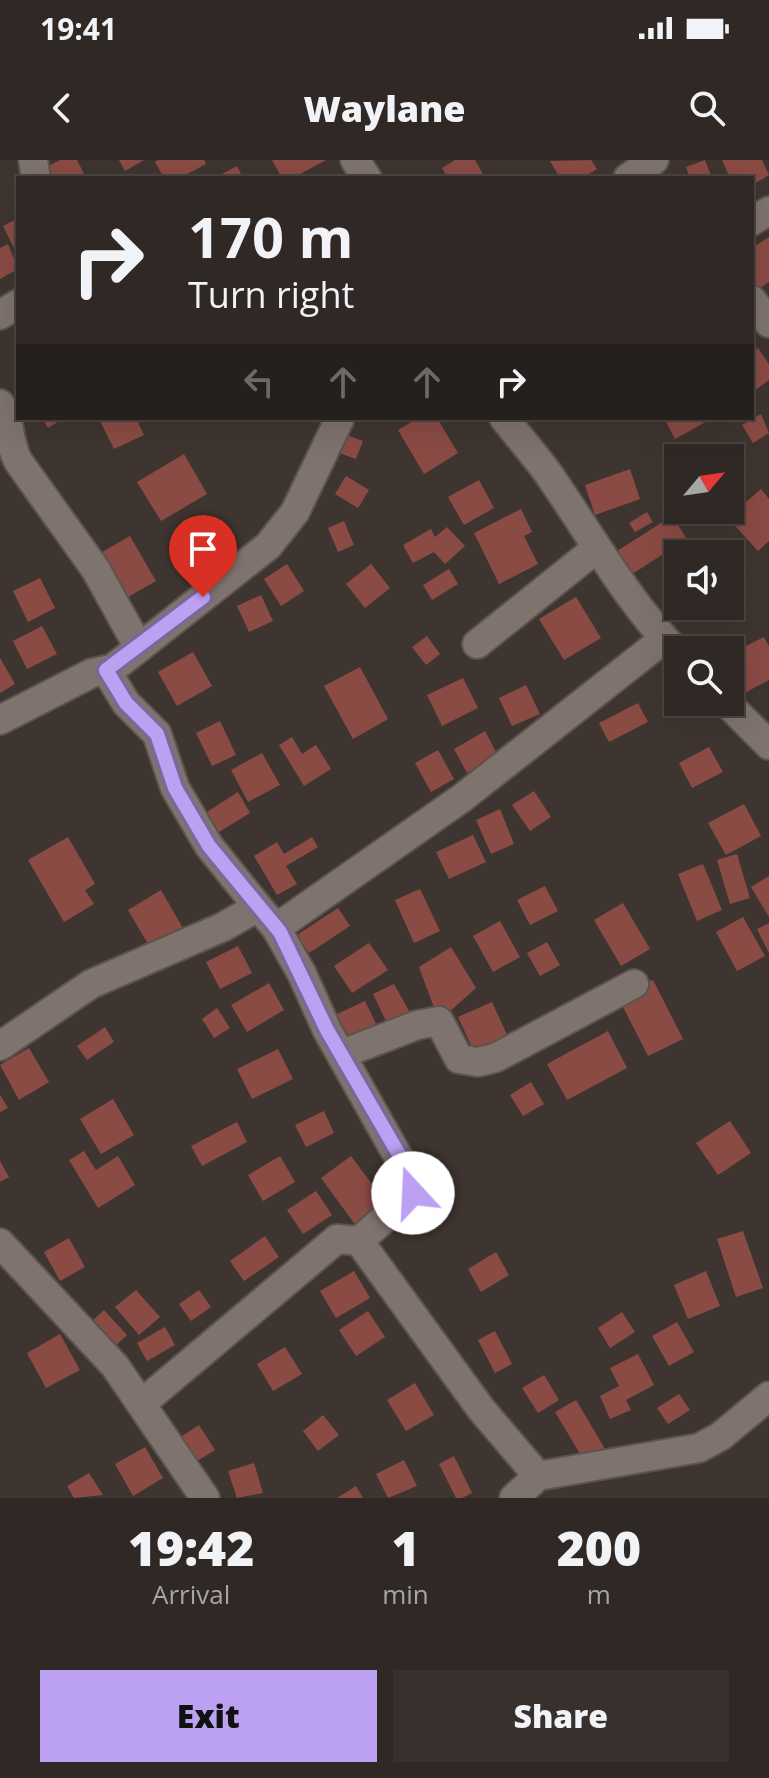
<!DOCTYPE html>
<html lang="en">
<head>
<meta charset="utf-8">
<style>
	:root { --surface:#2f2824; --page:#37302c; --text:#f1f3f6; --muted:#a7a6a6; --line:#4a4441; --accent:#bca0f2 }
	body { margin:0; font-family:"Open Sans",sans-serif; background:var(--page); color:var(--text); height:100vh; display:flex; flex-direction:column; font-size:30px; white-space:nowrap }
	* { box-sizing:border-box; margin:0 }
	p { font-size:26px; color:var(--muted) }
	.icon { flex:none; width:44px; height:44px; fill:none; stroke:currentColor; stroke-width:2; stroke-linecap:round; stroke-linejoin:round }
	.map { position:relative; height:1338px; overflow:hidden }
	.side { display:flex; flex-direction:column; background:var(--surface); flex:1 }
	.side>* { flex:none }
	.hud { position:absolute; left:16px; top:16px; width:738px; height:244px; border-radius:0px; box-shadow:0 8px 32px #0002,0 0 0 2px var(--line); background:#2f2824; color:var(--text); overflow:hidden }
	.needle { width:52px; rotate:61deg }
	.fabs { position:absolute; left:664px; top:284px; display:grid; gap:16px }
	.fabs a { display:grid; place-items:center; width:80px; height:80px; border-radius:0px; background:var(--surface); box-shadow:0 8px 32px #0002,0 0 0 2px var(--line); font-size:40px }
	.pin { position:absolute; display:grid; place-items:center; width:68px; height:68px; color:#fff; margin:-82px -34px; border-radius:50% 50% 50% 0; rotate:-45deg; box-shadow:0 0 8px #0007 }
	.pin .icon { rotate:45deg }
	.me { position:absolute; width:88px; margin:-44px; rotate:340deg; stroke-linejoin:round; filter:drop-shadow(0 0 6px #0008) }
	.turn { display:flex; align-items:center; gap:28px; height:168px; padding:0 40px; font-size:36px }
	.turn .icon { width:104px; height:104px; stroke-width:2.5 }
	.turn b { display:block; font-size:56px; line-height:68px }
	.lanes { display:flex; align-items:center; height:76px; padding:0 40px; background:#0003; justify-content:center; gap:40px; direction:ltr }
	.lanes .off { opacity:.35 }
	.eta { display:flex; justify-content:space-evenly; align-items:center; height:136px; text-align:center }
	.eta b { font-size:48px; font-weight:800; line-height:56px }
	.cta { display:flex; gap:16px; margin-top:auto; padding:16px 40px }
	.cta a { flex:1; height:92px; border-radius:0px; background:var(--accent); color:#111; font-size:32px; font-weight:800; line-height:92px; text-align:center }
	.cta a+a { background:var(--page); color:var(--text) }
	.status { display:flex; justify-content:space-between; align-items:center; height:56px; padding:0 40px; background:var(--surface); direction:ltr }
	.status svg { height:22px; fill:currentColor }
	header { display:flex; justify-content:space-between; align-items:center; height:104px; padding:0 40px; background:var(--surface); font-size:36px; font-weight:800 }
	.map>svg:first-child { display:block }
</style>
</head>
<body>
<div class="status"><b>19:41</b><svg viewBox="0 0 49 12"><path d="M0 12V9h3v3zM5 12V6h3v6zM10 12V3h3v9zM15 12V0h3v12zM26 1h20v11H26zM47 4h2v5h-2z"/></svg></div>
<header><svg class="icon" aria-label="back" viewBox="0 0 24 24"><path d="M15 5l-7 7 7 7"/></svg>Waylane<svg class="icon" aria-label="search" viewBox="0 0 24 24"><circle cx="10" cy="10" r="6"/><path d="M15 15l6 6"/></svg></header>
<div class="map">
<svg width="769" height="1338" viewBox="0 0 769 1338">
	<rect width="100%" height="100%" fill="#3f3530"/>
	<g fill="#8b4b45">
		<path d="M60 0H77L86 18H45L41 10Z"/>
		<path d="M119 0H144L125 11Z"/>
		<path d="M158 0H204L206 4 180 18H164L155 2Z"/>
		<path d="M272 0H326L293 18H282Z"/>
		<path d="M455 0H475L484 16 448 18 442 8Z"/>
		<path d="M591 0 597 9 582 18H560L550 1Z"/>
		<path d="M705 0 712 18H690L686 7Z"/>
		<path d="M722 0H762L769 15 752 25V18H730Z"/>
		<path d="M237 6 243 18H221L220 15Z"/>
		<path d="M18 58V96L3 66Z"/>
		<path d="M769 77V122L756 131 752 124V88Z"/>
		<path d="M8 84 18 109 0 119V88Z"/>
		<path d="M758 188 769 204V220L754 231 752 192Z"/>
		<path d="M761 254 769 273 753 283 742 265Z"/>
		<path d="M42 258H64L48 268Z"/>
		<path d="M107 258H136L144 275 114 289 100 261Z"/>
		<path d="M418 258H437L458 293 424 314 398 270Z"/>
		<path d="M664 258H713L675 279Z"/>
		<path d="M346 275 363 281 356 299 339 293Z"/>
		<path d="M184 294 207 334 161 361 137 322Z"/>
		<path d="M630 309 640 339 595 355 585 325Z"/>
		<path d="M346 316 369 330 358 348 335 334Z"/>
		<path d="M479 320 494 348 464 365 448 337Z"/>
		<path d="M761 329 769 339V381L758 391 728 358Z"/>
		<path d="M521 349 532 372 524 376 538 404 499 424 474 373Z"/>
		<path d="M647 352 653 362 635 372 629 363Z"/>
		<path d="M672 356 687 379 629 416 614 393Z"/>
		<path d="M344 361 354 385 338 392 328 368Z"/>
		<path d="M447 367 465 386 445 404 434 392 413 403 403 385 431 369 435 377Z"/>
		<path d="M130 376 156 421 116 444 90 399Z"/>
		<path d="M287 404 304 431 281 446 264 419Z"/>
		<path d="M371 404 390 428 365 448 346 424Z"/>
		<path d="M449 409 458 424 432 440 423 425Z"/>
		<path d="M678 413V448L663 422Z"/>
		<path d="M40 418 55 448 28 462 13 431Z"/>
		<path d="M261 435 273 461 249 472 237 446Z"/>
		<path d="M576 437 601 478 564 500 539 459Z"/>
		<path d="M42 466 57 494 27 509 13 481Z"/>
		<path d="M427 476 440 494 426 505 412 487Z"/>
		<path d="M764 477 769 486V520L731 540 730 494Z"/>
		<path d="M193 492 212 526 177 546 158 512Z"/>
		<path d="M0 498 15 524 0 533Z"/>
		<path d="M360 507 388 559 353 579 324 526Z"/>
		<path d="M463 518 478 548 442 566 427 535Z"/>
		<path d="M526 525 540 554 512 566 499 538Z"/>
		<path d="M638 543 648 562 609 582 599 563Z"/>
		<path d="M220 561 236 595 212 606 196 573Z"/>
		<path d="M485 571 498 596 467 613 454 589Z"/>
		<path d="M292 577 302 594 316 585 331 609 304 626 279 585Z"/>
		<path d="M709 587 723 612 692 628 679 603Z"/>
		<path d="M438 590 454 619 431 632 415 603Z"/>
		<path d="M262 593 280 625 248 642 231 610Z"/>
		<path d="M534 631 551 657 530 671 512 645Z"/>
		<path d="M238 632 250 653 219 672 207 652Z"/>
		<path d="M744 644 761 676 726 695 708 663Z"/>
		<path d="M500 649 514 684 491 694 476 660Z"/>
		<path d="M473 675 486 702 449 719 436 692Z"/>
		<path d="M68 677 95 724 85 730 94 744 64 762 28 700Z"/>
		<path d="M312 677 318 687 286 706 297 724 277 735 254 696 277 682 284 694Z"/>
		<path d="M737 694 750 738 730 744 717 700Z"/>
		<path d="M703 704 722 750 697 761 678 714Z"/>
		<path d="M769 716V757L751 727Z"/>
		<path d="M545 726 558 751 530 765 517 740Z"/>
		<path d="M420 729 440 771 414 783 395 740Z"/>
		<path d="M161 730 184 770 151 789 128 750Z"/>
		<path d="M623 743 650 789 621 806 594 760Z"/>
		<path d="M338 748 350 766 309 793 297 775Z"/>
		<path d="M743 757 765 796 737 811 716 772Z"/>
		<path d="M500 761 520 797 493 812 473 776Z"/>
		<path d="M769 763V793L757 769Z"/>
		<path d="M547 782 560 805 540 816 527 793Z"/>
		<path d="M369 783 388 810 352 833 334 806Z"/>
		<path d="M238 786 252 813 220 829 206 802Z"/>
		<path d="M451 787 476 828 439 861 419 807Z"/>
		<path d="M653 820 683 879 648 896 618 837 634 824Z"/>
		<path d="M269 823 284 850 247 872 231 845Z"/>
		<path d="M394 824 417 865 390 869 373 834Z"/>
		<path d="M365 841 379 870 347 885 333 856Z"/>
		<path d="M492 842 509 879 475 894 458 857Z"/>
		<path d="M217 848 230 868 214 878 202 859Z"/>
		<path d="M105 867 114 882 87 900 77 886Z"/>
		<path d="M608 871 627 908 567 940 547 904Z"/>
		<path d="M29 888 49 922 19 940 0 905Z"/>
		<path d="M278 889 293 919 252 939 237 909Z"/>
		<path d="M531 922 544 944 523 956 510 935Z"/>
		<path d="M0 935 8 948 0 952Z"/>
		<path d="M113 939 134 975 101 994 80 959Z"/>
		<path d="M324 951 334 973 306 987 295 965Z"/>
		<path d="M730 961 751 993 718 1015 696 983Z"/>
		<path d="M237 962 247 982 202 1006 191 986Z"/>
		<path d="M84 991 96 1010 118 996 135 1025 98 1048 69 1000Z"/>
		<path d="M280 996 295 1022 263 1041 248 1015Z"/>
		<path d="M351 996 387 1044 357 1067 321 1018Z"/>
		<path d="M0 1001 9 1017 0 1022Z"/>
		<path d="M316 1031 332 1055 303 1074 287 1050Z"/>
		<path d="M743 1071 763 1128 736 1137 717 1079Z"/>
		<path d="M265 1076 279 1097 244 1121 230 1101Z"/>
		<path d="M69 1078 85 1107 60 1121 44 1092Z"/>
		<path d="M496 1092 509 1115 481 1132 468 1109Z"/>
		<path d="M354 1111 370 1138 336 1158 320 1131Z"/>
		<path d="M706 1111 720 1146 688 1159 674 1125Z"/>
		<path d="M136 1130 160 1157 139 1175 115 1147Z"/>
		<path d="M199 1130 211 1147 191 1161 179 1144Z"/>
		<path d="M104 1150 127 1175 113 1188 90 1163Z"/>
		<path d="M368 1151 385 1177 356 1196 339 1170Z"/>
		<path d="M622 1152 635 1172 610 1188 598 1168Z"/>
		<path d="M677 1162 694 1192 669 1206 652 1176Z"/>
		<path d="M165 1167 175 1185 147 1201 137 1183Z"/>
		<path d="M495 1171 512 1204 495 1213 478 1180Z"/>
		<path d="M60 1174 80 1210 46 1228 27 1193Z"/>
		<path d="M285 1187 302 1214 273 1231 257 1204Z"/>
		<path d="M638 1194 654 1225 626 1240 631 1250 610 1259 600 1236 619 1226 610 1208Z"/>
		<path d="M544 1215 559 1240 538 1253 522 1228Z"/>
		<path d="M415 1223 434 1255 406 1271 387 1240Z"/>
		<path d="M679 1234 690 1250 668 1264 657 1248Z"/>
		<path d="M576 1240 605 1289 585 1302 555 1252Z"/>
		<path d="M323 1255 339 1275 318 1291 303 1271Z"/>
		<path d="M199 1265 215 1290 189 1306 173 1282Z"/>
		<path d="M145 1287 163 1318 133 1336 115 1304Z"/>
		<path d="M454 1296 472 1333 462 1338H456L439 1304Z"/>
		<path d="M404 1300 417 1326 388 1338 376 1314Z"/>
		<path d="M254 1303 263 1333 237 1338 228 1311Z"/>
		<path d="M89 1313 103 1335 74 1338 67 1326Z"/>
		<path d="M356 1326 363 1338H337Z"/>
	</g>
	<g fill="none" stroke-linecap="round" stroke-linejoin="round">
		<defs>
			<g id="minor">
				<path d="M33 0 36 18"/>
				<path d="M355 0 367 18"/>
				<path d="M628 18 654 0"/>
				<path d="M752 61 769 51"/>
				<path d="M752 140 769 163"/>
				<path d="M0 155 18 144"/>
				<path d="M0 244C11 260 8 282 18 301L96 410 139 488"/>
				<path d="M504 258C520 279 539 299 554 322 593 379 629 443 678 493"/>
				<path d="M477 484 597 388"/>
				<path d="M106 510 126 543 157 574 175 628 209 686 258 747"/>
				<path d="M726 542 769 585"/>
				<path d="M0 560 92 513 112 509 268 386 295 352 340 258"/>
				<path d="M276 768 302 814 327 870 413 1023V1033L359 1081 481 1249 538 1316"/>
				<path d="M0 886 91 824 223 767 258 747 276 768 462 638 664 479"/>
				<path d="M342 894 417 865 439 861 459 899 478 902 495 898 634 824"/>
				<path d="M0 1083 115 1206 205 1338"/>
				<path d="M141 1244 337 1079 359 1081"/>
				<path d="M514 1338 538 1316 699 1288 721 1276 769 1236"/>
			</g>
		</defs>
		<use href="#minor" stroke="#5b534e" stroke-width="32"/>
		<use href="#minor" stroke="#7f736e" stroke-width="28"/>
	</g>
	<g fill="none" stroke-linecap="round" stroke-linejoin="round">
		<defs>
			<path id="route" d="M203 437 106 510 126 543 157 574 175 628 209 686 280 772 327 870 401 998 413 1023V1033"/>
		</defs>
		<use href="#route" stroke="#7a689d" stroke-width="20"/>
		<use href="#route" stroke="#bca0f2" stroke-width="14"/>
	</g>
</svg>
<div class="fabs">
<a><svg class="needle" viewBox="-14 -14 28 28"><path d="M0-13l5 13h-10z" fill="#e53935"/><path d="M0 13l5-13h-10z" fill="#a7a6a6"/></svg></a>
<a><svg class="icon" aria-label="sound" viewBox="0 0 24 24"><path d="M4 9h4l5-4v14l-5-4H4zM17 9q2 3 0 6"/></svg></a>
<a><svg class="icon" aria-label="search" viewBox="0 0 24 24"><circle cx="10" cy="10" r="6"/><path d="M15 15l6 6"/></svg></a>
</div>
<div class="pin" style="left:203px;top:437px;background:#d93025"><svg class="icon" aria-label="arrive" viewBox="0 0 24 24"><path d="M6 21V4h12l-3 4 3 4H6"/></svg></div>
<svg class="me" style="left:413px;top:1033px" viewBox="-20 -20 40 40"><circle r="19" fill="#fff"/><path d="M0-13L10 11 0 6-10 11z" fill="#bca0f2"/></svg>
<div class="hud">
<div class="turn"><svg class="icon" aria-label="right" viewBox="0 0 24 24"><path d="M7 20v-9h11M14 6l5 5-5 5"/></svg><div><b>170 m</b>Turn right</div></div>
<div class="lanes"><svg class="icon off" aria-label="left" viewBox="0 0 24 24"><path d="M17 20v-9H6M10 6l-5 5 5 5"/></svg><svg class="icon off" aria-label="ahead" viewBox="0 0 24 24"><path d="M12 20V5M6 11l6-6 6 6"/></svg><svg class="icon off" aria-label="ahead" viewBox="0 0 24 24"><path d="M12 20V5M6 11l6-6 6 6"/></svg><svg class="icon" aria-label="right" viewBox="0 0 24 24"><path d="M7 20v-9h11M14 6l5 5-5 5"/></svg></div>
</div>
</div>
<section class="side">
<div class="eta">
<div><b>19:42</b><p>Arrival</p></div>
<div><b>1</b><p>min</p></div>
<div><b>200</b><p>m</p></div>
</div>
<div class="cta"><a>Exit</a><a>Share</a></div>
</section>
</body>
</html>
